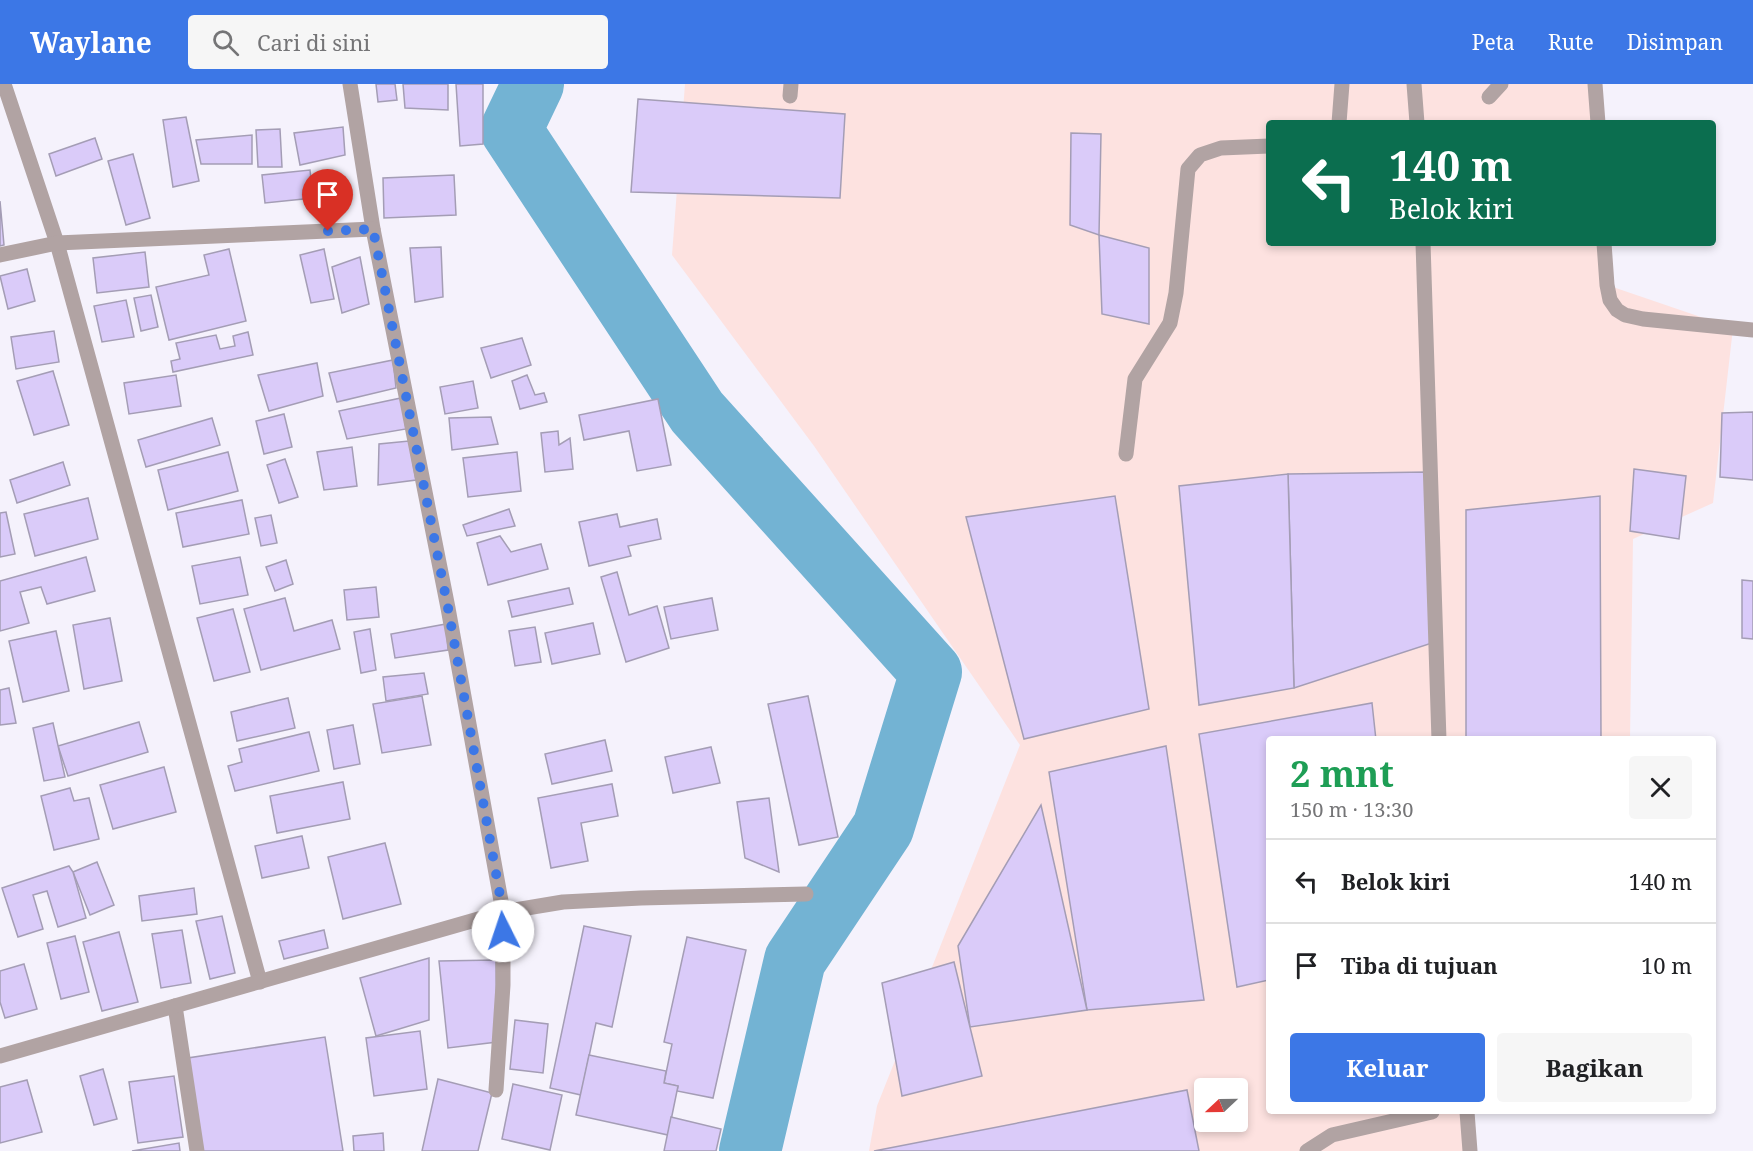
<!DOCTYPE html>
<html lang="id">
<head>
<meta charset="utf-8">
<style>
	:root { --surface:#fff; --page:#f6f6f6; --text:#202124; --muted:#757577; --line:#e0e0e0; --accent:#3c77e6 }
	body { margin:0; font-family:"Noto Serif",serif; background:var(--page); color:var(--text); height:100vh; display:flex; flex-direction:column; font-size:22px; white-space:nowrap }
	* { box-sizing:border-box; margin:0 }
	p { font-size:20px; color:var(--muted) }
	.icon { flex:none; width:33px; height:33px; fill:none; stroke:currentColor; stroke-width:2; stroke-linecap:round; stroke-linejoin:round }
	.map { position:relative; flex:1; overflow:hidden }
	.side { position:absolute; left:1266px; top:652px; width:450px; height:378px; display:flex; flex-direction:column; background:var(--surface); border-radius:6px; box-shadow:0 3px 9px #0003 }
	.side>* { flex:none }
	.top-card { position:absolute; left:1266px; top:36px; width:450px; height:126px; border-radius:6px; box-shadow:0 3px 9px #0003; background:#0b6e4f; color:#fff; overflow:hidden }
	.needle { width:39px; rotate:248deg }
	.controls { position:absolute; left:1194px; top:994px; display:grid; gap:12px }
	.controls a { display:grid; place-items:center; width:54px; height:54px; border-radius:6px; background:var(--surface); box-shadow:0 3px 9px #0003; font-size:30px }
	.pin { position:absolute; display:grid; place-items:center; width:51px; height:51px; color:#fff; margin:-62px -26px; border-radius:50% 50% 50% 0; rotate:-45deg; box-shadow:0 0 6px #0007 }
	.pin .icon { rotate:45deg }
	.me { position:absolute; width:66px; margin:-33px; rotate:356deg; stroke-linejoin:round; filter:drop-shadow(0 0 4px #0008) }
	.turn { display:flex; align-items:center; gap:21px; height:126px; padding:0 24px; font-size:27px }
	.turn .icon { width:78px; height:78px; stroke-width:2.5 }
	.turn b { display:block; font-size:42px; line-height:51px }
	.round { display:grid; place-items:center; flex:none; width:63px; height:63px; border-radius:6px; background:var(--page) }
	.summary { display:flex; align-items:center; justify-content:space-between; height:102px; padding:0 24px }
	h1 { font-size:36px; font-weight:700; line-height:45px; color:#1e9e55 }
	.action { display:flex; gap:12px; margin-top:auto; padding:12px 24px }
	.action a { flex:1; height:69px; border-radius:6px; background:var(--accent); color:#fff; font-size:24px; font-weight:700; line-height:69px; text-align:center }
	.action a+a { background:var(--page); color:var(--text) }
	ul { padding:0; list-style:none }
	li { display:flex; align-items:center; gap:18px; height:84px; padding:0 24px; border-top:2px solid var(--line) }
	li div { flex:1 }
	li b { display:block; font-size:22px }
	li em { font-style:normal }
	header { display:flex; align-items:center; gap:36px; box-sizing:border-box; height:84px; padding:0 30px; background:var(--accent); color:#fff }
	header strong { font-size:28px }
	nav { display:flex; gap:33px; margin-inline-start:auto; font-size:21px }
	.search { width:420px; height:54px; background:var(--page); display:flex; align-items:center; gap:15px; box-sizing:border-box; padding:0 21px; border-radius:6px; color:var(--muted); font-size:22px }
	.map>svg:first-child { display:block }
</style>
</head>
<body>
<header>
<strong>Waylane</strong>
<div class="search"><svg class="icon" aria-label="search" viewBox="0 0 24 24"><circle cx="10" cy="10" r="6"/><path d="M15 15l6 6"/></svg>Cari di sini</div>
<nav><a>Peta</a><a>Rute</a><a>Disimpan</a></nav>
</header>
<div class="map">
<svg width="1753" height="1067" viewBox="0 0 1753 1067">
	<rect width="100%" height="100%" fill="#f5f2fc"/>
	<path fill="#fde2e0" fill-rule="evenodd" d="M685 0H1592L1598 39H1269V159H1604L1607 201 1733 244 1713 419 1633 455 1630 655 1269 656V1028H1464L1465 1067H869L877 1022 1020 661 814 362 672 171ZM1204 1005H1238V1038H1204Z"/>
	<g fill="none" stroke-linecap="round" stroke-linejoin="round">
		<path stroke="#73b3d3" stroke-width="62" d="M533 0 511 46 697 328 931 588 883 744 795 876 750 1067"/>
	</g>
	<g fill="#dacbf9" stroke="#a49db5" stroke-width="1.5">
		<path d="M376 0H395L397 16 378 18Z"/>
		<path d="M403 0H448V26L405 24Z"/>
		<path d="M456 0H483V60L460 62Z"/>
		<path d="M638 15 845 30 840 114 631 108Z"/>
		<path d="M186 33 199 97 173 103 163 36Z"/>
		<path d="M343 43 345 71 300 81 294 49Z"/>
		<path d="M280 45 282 83H258L256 46Z"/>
		<path d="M1071 49 1101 50 1099 151 1070 141Z"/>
		<path d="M252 51V80H201L196 56Z"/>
		<path d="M95 54 102 75 56 92 49 70Z"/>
		<path d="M133 70 150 134 126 141 108 77Z"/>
		<path d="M310 86 313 114 265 119 262 91Z"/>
		<path d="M454 91 456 131 384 134 383 94Z"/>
		<path d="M0 117 4 161 0 162Z"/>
		<path d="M1099 151 1149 164V240L1102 230Z"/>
		<path d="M441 163 443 213 415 218 410 164Z"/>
		<path d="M229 165 246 237 169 256 156 203 209 191 204 171Z"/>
		<path d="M324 165 334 215 311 219 300 171Z"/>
		<path d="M145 168 149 203 97 209 93 174Z"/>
		<path d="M360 173 369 220 342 229 332 183Z"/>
		<path d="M27 185 35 217 8 225 0 192Z"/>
		<path d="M151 211 158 243 141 247 134 214Z"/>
		<path d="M126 216 134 253 102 258 94 222Z"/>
		<path d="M54 247 59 278 16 285 11 253Z"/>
		<path d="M248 248 253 271 173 288 171 277 180 275 176 259 216 251 220 265 235 262 233 252Z"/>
		<path d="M522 254 531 281 491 294 481 264Z"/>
		<path d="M393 276 396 304 337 318 329 289Z"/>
		<path d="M317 279 323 312 269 327 258 291Z"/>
		<path d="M53 287 69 341 34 351 17 297Z"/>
		<path d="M176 291 181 322 129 330 124 299Z"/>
		<path d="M527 291 535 311 544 309 547 318 520 325 512 297Z"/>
		<path d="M473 297 478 324 445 330 440 303Z"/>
		<path d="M401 314 406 345 347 355 339 327Z"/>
		<path d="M658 315 671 381 637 387 629 347 584 356 579 331Z"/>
		<path d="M1753 328V396L1720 393 1722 329Z"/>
		<path d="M284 330 292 363 264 370 256 337Z"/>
		<path d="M491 333 498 360 452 366 449 334Z"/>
		<path d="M212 334 220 361 146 383 138 356Z"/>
		<path d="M558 347 559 361 570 354 573 385 545 388 541 349Z"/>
		<path d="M409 357 416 396 378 401 379 360Z"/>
		<path d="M352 363 357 402 324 406 317 368Z"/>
		<path d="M228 368 238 407 168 426 158 386Z"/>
		<path d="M517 368 521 407 468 413 463 374Z"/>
		<path d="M285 375 298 413 279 419 267 381Z"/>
		<path d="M63 378 70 401 17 419 10 396Z"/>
		<path d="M1634 385 1686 392 1679 455 1630 447Z"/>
		<path d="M1428 388 1432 559 1294 604 1288 390Z"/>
		<path d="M1288 390 1294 604 1199 621 1179 402Z"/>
		<path d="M1115 412 1149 625 1024 655 966 433Z"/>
		<path d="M1600 412 1601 656H1466V426Z"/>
		<path d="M88 414 98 455 35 472 24 430Z"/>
		<path d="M242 416 249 450 183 463 176 429Z"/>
		<path d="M509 425 515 442 467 452 463 441Z"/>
		<path d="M6 428 15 470 0 473V429Z"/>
		<path d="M617 430 620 443 657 435 661 455 628 462 631 472 589 482 579 438Z"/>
		<path d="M271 431 277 459 261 462 255 434Z"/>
		<path d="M500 452 511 468 541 460 548 485 488 501 477 459Z"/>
		<path d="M86 473 95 507 47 520 41 503 20 508 29 539 0 547V497Z"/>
		<path d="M240 473 248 511 200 520 192 482Z"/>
		<path d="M286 476 293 500 275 507 266 483Z"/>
		<path d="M617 488 629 531 657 522 669 564 626 578 601 493Z"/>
		<path d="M1742 496 1753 497V555L1742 554Z"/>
		<path d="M376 503 379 533 347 536 344 506Z"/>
		<path d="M569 504 573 520 512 533 508 517Z"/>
		<path d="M285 514 294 547 332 536 340 565 261 586 244 525Z"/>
		<path d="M712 514 718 546 671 555 664 523Z"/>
		<path d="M233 525 250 588 214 597 197 534Z"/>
		<path d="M110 534 122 597 84 605 73 541Z"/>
		<path d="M593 539 600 570 552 580 545 549Z"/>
		<path d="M446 540 448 566 395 574 391 550Z"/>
		<path d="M535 543 541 578 515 582 509 547Z"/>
		<path d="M370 545 376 586 361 589 354 548Z"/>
		<path d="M56 547 69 607 23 618 9 557Z"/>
		<path d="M424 589 428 610 386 617 383 593Z"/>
		<path d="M9 604 16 639 0 641V606Z"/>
		<path d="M422 612 431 661 382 669 373 620Z"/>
		<path d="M808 612 838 753 799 761 768 620Z"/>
		<path d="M288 614 295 644 237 657 231 628Z"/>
		<path d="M1372 619 1376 656H1269V896L1237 903 1199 650Z"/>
		<path d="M139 638 148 668 68 692 58 662Z"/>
		<path d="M53 639 65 693 44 697 33 644Z"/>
		<path d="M353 641 360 680 334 685 327 646Z"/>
		<path d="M309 648 319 687 235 707 228 682 242 678 239 665Z"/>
		<path d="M605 656 612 687 552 700 545 670Z"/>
		<path d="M1166 662 1204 916 1087 926 1049 688Z"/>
		<path d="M711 663 720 699 673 709 665 673Z"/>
		<path d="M164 683 176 728 113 745 100 701Z"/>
		<path d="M343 698 350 735 277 749 270 712Z"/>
		<path d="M612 700 618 732 581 739 588 777 551 784 538 714Z"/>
		<path d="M70 704 74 717 89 714 99 755 54 766 41 712Z"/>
		<path d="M769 714 779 788 745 774 737 718Z"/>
		<path d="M1041 721 1087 926 970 943 958 862Z"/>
		<path d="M302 752 309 784 262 794 255 762Z"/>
		<path d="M385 759 401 820 343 835 328 773Z"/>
		<path d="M97 778 114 821 90 831 73 788Z"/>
		<path d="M69 782 73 788 86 834 58 843 47 807 33 811 43 845 18 853 2 804Z"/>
		<path d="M194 804 197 830 142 837 139 812Z"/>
		<path d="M222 832 235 889 210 895 196 837Z"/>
		<path d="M584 842 631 852 612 943 596 939 581 1011 550 1004Z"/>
		<path d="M182 846 191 899 161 904 152 850Z"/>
		<path d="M324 846 328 864 284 875 279 857Z"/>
		<path d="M119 848 138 918 102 927 83 858Z"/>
		<path d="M75 852 89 908 61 915 47 859Z"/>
		<path d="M687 853 746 866 713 1014 677 1007 678 1002 664 999 672 960 664 958Z"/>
		<path d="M429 874V936L376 952 360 894Z"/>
		<path d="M496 876 497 958 448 964 439 877Z"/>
		<path d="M954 878 982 992 902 1012 882 899Z"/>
		<path d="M24 880 37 925 5 934 0 918V887Z"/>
		<path d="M515 936 548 940 543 989 510 985Z"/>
		<path d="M420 947 427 1005 374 1012 366 954Z"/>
		<path d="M325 953 343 1067H202L188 974Z"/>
		<path d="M589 971 666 987 664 999 678 1002 668 1051 576 1031Z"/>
		<path d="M103 985 117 1035 94 1041 80 992Z"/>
		<path d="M174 992 183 1053 138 1059 129 998Z"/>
		<path d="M438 995 492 1009 478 1067H422Z"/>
		<path d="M27 996 42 1048 0 1059V1003Z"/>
		<path d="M513 1000 562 1011 550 1066 502 1055Z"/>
		<path d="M1187 1006 1199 1067H874Z"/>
		<path d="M671 1033 721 1045 716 1067H664Z"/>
		<path d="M383 1049 384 1067H354L353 1052Z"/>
		<path d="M179 1059 180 1067H132Z"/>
	</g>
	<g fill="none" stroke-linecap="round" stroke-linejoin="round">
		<g stroke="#b1a3a3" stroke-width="15">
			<path d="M1595 0 1598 39"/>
			<path d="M790 12 791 0"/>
			<path d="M1489 13 1501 0"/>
			<path d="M1339 39 1342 0"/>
			<path d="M1604 159 1607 201 1610 216 1617 226 1625 231 1643 235 1753 246"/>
			<path d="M1126 370 1135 295 1170 239 1176 209 1188 85 1200 71 1221 64 1269 62"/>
			<path d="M1307 1067 1332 1051 1432 1028"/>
		</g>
		<g stroke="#b1a3a3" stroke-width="15">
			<path d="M4 0 57 159 260 898"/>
			<path d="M350 0 373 145 448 524 503 828V901L496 1006"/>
			<path d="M1414 0 1417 39"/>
			<path d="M1423 159 1439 656"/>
			<path d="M0 171 57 159 373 145"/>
			<path d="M175 922 197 1067"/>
			<path d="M0 972 503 828 563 818 641 814 806 810"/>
			<path d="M1467 1028 1470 1067"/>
		</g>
	</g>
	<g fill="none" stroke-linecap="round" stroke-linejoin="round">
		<path stroke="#3c77e6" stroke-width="10" stroke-dasharray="0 18" d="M328 147 373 145 448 524 503 828V847"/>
	</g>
</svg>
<div class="controls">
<a><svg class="needle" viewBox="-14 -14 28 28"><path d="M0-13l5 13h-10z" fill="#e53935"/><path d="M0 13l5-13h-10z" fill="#757577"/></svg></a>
</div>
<div class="pin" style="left:328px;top:147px;background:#d93025"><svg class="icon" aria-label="arrive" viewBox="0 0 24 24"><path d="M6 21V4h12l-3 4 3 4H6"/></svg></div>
<svg class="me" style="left:503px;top:847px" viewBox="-20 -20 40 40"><circle r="19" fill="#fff"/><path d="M0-13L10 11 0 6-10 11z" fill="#3c77e6"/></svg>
<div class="top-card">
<div class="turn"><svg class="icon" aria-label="left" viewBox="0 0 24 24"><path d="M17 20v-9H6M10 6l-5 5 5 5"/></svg><div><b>140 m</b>Belok kiri</div></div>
</div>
<section class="side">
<div class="summary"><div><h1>2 mnt</h1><p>150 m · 13:30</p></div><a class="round"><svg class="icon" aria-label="close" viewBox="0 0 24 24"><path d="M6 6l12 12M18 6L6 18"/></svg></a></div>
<ul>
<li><svg class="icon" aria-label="left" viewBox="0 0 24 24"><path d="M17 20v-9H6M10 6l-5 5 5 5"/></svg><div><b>Belok kiri</b></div><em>140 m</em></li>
<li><svg class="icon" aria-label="arrive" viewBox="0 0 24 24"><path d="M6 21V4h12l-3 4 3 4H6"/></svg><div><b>Tiba di tujuan</b></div><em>10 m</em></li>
</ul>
<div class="action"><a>Keluar</a><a>Bagikan</a></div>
</section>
</div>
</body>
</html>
